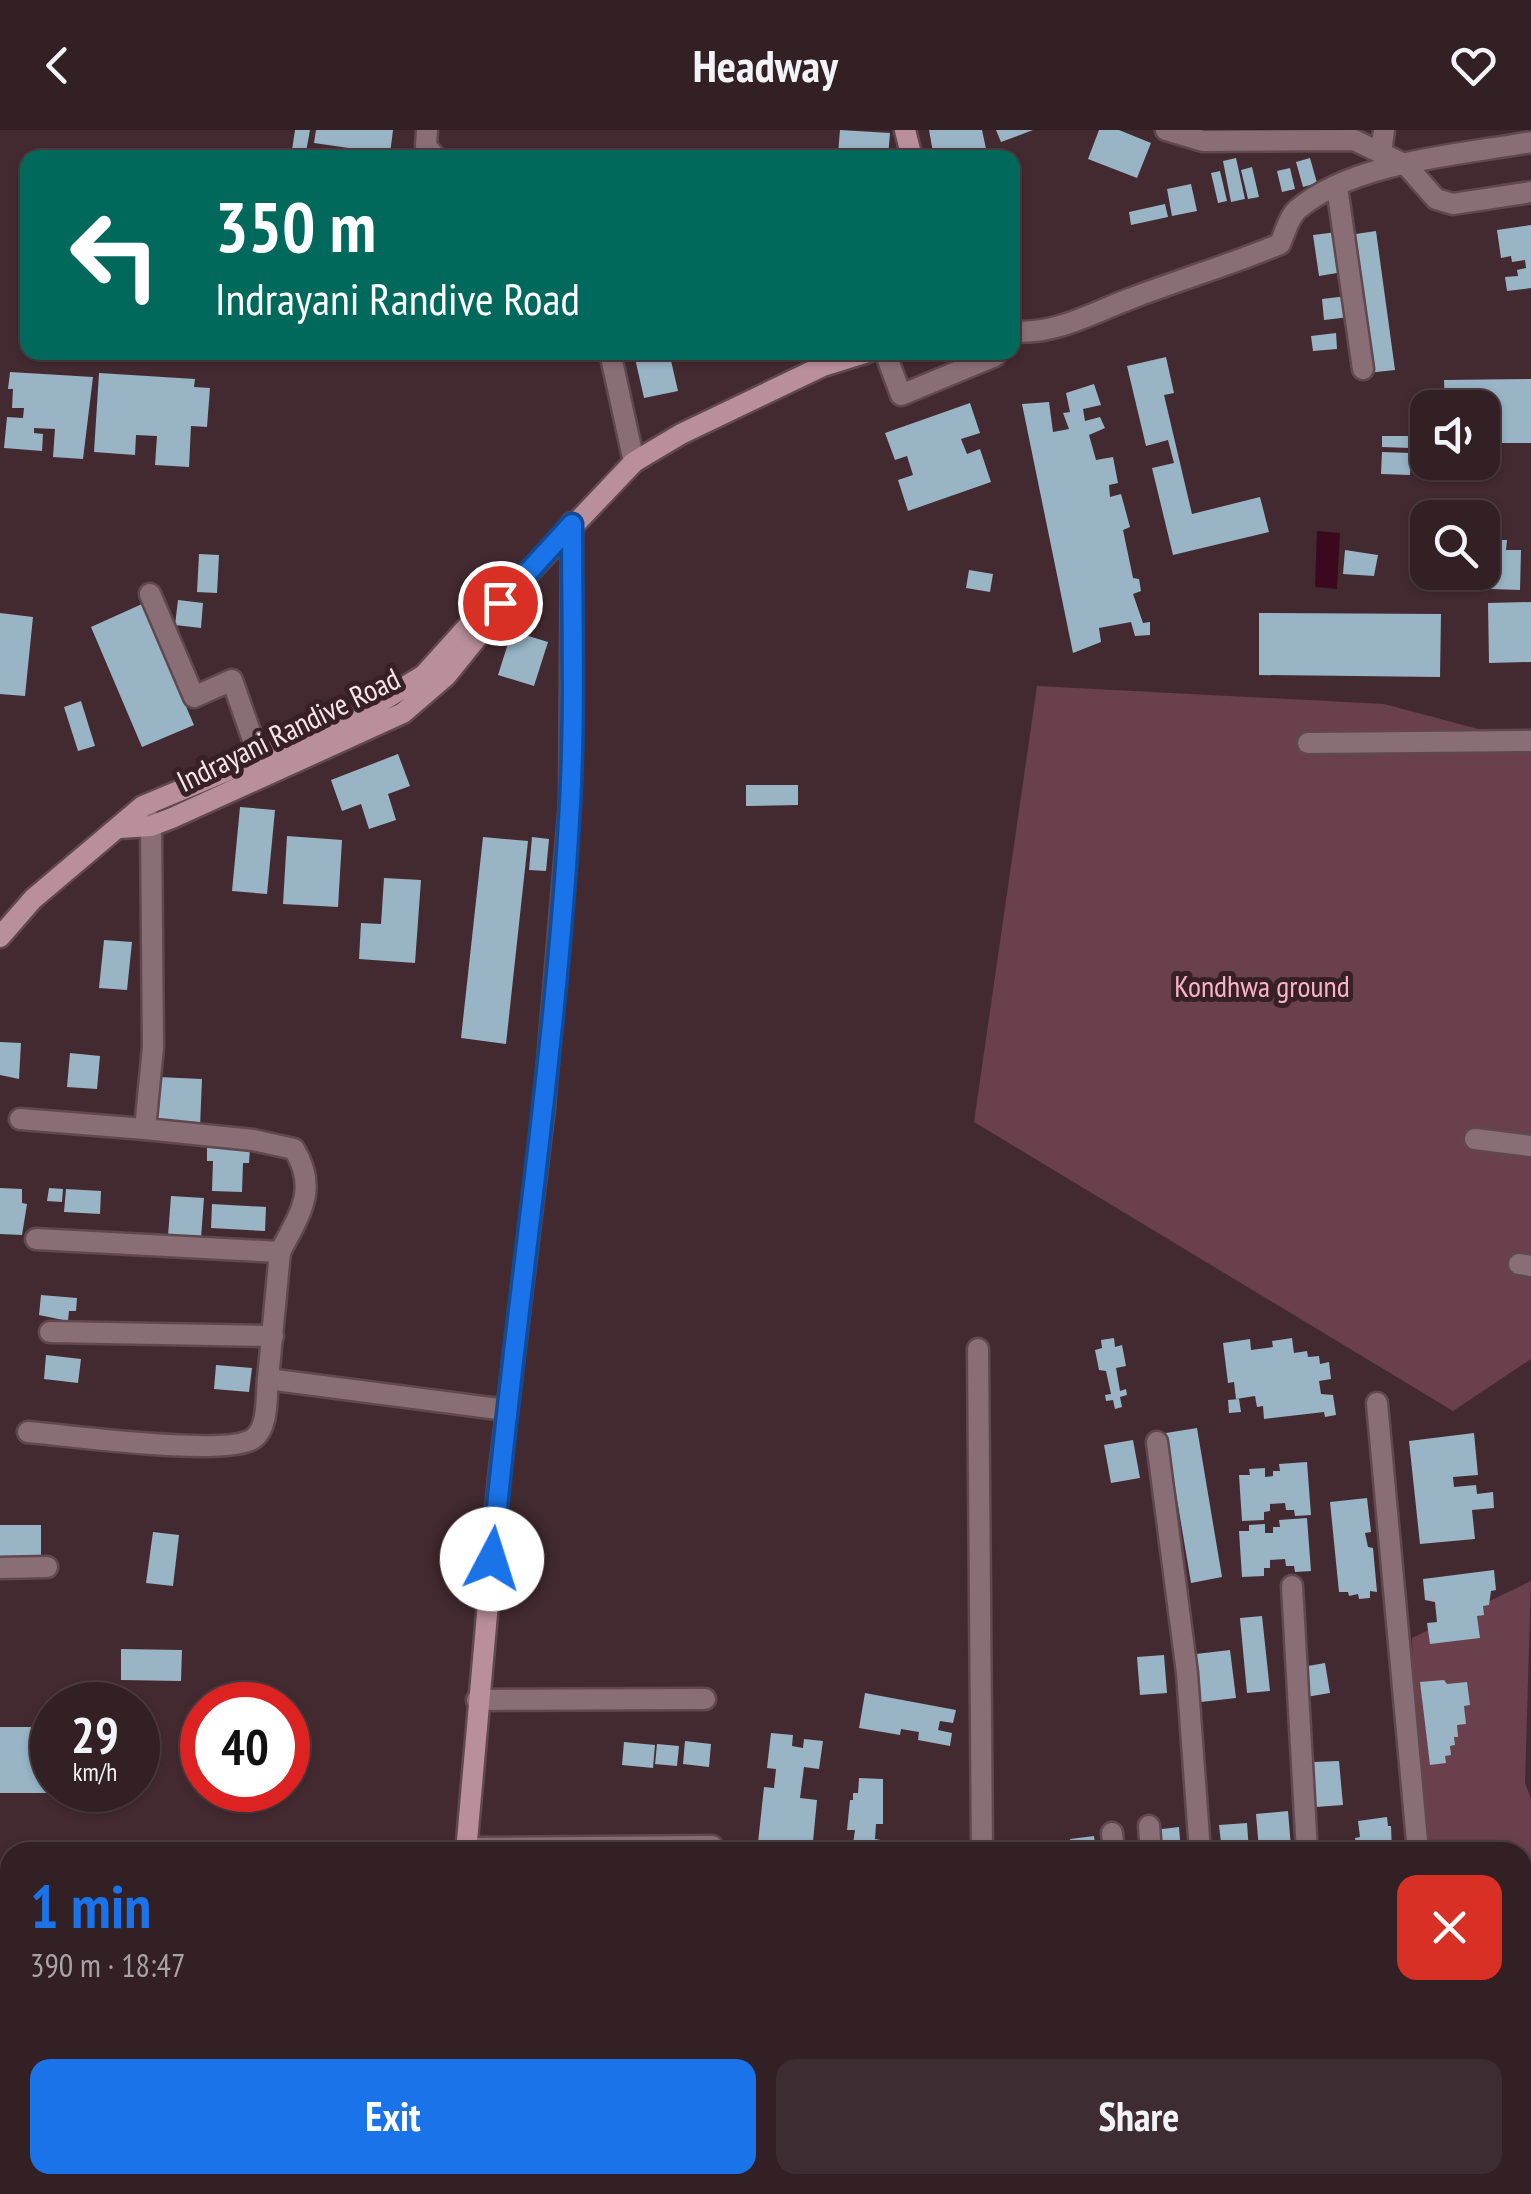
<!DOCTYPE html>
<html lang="en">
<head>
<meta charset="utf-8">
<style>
	:root { --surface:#322025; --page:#3d2d32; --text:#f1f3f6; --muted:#a8a3a7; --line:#4d3e42; --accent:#1a73e8 }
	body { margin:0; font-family:"PT Sans Narrow",sans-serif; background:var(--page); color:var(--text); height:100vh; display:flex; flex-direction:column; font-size:38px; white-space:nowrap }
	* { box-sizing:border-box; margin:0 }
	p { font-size:32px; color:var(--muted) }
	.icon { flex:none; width:55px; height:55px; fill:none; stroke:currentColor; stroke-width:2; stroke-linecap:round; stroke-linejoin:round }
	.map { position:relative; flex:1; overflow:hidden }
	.panel { position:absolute; left:0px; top:1712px; width:1532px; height:352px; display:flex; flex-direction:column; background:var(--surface); border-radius:30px 30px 0 0; box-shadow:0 2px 8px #0004,0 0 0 2px var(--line) }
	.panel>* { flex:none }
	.banner { position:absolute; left:20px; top:20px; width:1000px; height:210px; border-radius:20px; box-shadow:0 2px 8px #0004,0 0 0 2px var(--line); background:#00695c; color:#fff; overflow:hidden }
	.controls { position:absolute; left:1410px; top:260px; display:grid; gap:20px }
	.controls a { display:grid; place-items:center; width:90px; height:90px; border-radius:20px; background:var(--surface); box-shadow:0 2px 8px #0004,0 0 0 2px var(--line); font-size:50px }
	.speed { position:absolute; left:30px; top:1552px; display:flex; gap:20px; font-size:50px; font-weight:700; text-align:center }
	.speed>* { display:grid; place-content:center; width:130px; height:130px; border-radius:50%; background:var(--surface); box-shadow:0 2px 8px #0004,0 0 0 2px var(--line); line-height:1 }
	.speed small { font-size:25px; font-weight:400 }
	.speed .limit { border:15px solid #d22; background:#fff; color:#111 }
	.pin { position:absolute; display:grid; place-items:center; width:85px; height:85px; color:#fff; margin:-42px; border:5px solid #fff; border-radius:50%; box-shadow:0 2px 10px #0007 }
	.me { position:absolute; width:110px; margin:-55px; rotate:5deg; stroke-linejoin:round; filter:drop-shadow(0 0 8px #0008) }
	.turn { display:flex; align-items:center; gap:35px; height:210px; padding:0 30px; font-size:45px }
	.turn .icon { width:130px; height:130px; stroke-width:2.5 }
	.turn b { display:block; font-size:70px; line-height:85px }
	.round { display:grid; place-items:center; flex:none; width:105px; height:105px; border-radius:20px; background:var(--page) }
	.summary { display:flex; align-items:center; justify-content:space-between; height:170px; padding:0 30px }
	h1 { font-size:60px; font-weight:600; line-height:75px; color:var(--accent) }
	.button { display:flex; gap:20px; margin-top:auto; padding:20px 30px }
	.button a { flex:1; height:115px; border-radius:20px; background:var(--accent); color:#fff; font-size:40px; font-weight:600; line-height:115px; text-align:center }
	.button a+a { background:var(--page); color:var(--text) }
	header { display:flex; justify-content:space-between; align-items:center; height:130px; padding:0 30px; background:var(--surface); font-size:45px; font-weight:600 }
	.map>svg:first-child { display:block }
</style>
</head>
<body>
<header><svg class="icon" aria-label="back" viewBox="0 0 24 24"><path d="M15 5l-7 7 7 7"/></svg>Headway<svg class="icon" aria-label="heart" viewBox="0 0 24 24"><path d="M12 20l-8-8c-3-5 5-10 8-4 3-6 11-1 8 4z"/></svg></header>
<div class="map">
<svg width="1531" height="2064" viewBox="0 0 1531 2064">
	<rect width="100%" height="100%" fill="#432a31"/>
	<g fill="#6a404d">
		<path d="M1037 556 1384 574 1531 613V1229L1453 1281 974 992Z"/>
		<path d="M1531 1451 1525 1653 1531 1669V1810H1523L1522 1722H1433L1416 1668 1412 1508Z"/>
	</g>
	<path fill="#3b091e" d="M1317 401 1340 403 1337 459 1315 457Z"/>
	<g fill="#98b4c5">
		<path d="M295 0H310L306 22 292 20Z"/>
		<path d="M316 0H393L390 24 314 13Z"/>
		<path d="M840 0 890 3 888 27 838 24Z"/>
		<path d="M929 0H982L988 28H934Z"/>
		<path d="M996 0H1033L1001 12Z"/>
		<path d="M1099 0H1119L1151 13 1137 48 1088 29Z"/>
		<path d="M1236 28 1245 69 1231 72 1223 31Z"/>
		<path d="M1310 28 1317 53 1303 57 1296 32Z"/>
		<path d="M1252 37 1259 67 1248 69 1241 40Z"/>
		<path d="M1290 38 1295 59 1282 62 1277 41Z"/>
		<path d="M1220 41 1227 71 1218 73 1211 43Z"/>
		<path d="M1191 54 1197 81 1172 86 1167 59Z"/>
		<path d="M1165 74 1168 87 1131 95 1129 82Z"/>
		<path d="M1018 90 1022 122 1012 123V91Z"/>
		<path d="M1531 95V158L1507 161 1505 147 1518 146 1517 140 1526 138 1525 130 1512 132 1511 126 1501 128 1497 100Z"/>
		<path d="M1376 101 1395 240 1367 243 1349 105Z"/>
		<path d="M1337 102 1343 142 1319 146 1313 105Z"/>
		<path d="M1347 166 1350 187 1324 190 1322 169Z"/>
		<path d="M1336 203 1337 219 1313 221 1311 206Z"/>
		<path d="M669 222 678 261 644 268 634 224Z"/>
		<path d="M1166 227 1174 263 1164 265 1192 384 1260 367 1269 402 1173 425 1152 338 1174 333 1168 310 1146 316 1127 236Z"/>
		<path d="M10 242 93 247 83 329 53 327 55 299 34 298V303L43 304 42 321 4 318 7 287 23 288 24 278H12L13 259H8Z"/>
		<path d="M99 243 195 249 194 257 210 258 207 297 191 296 189 337 155 335 157 306 136 305 135 325 94 322Z"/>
		<path d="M1531 249V313H1482V278H1445L1444 250Z"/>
		<path d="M1094 254 1101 275 1083 279 1085 291 1100 287 1105 298 1089 305 1096 330 1113 327 1118 353 1109 355 1110 367 1121 364 1130 397 1123 400 1133 448 1139 449 1141 461 1133 464 1143 493 1150 492V505L1135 506 1131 492 1099 498 1101 512 1073 523 1022 274 1049 272 1053 302 1069 299 1063 283 1070 282 1066 263Z"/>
		<path d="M970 273 980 303 961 309 967 324 980 319 991 352 908 381 898 350 913 345 907 326 895 330 885 303Z"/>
		<path d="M1382 306H1411V318L1382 317Z"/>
		<path d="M1382 322 1411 323 1410 345 1381 344Z"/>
		<path d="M1492 410H1507L1506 420H1521L1520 460 1491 459Z"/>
		<path d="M1345 420 1378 425 1374 446 1343 444Z"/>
		<path d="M199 424 219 425 217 463 197 462Z"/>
		<path d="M969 440 993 444 990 462 966 458Z"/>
		<path d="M178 470 203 473 201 498 175 495Z"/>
		<path d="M1531 472V532L1489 533 1488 473Z"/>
		<path d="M142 474 194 595 142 617 91 497Z"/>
		<path d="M0 483 33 487 25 566 0 564Z"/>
		<path d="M1259 483 1441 484 1440 547 1259 545Z"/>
		<path d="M512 501 548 512 534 556 498 545Z"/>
		<path d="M81 571 95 616 78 621 64 577Z"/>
		<path d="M398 624 410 656 388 664 396 690 369 699 361 674 342 681 331 650Z"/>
		<path d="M746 655H798V675L746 676Z"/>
		<path d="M240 677 275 680 267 764 232 761Z"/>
		<path d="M287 706 342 710 338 777 283 774Z"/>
		<path d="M483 707 528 711 506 914 461 908Z"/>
		<path d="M532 707 549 709 546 741 529 740Z"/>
		<path d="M384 748 421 750 415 833 359 829 361 793 381 794Z"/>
		<path d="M104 810 132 812 127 860 99 858Z"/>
		<path d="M0 912 21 913 19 949 0 945Z"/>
		<path d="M70 923 100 926 97 959 67 957Z"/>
		<path d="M158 947 202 949 200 997 155 995Z"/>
		<path d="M207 1017 250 1018 249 1033H243L242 1062 212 1061 213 1031H207Z"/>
		<path d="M0 1058 22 1059V1073L27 1074 22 1105 0 1104Z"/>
		<path d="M49 1058 63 1059 62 1072 47 1071Z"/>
		<path d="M66 1059 101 1061 100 1084 64 1082Z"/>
		<path d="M171 1066 204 1068 201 1108 168 1106Z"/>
		<path d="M212 1074 266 1077 265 1101 211 1098Z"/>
		<path d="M41 1165 77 1168 76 1181H69L68 1191 39 1185Z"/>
		<path d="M1114 1208 1115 1217 1122 1215 1126 1236 1116 1238 1120 1261 1126 1259 1127 1265 1120 1267 1122 1277 1115 1279 1113 1270 1106 1271 1105 1265 1111 1264 1106 1241 1099 1240 1095 1220 1102 1218 1101 1210Z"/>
		<path d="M1292 1208 1294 1223 1307 1221 1308 1227 1319 1226 1320 1234 1329 1232 1331 1249 1319 1251 1321 1264 1333 1265 1336 1285 1325 1287 1324 1282 1264 1289 1263 1276 1257 1277 1255 1266 1236 1269 1234 1252 1228 1253 1223 1213 1250 1209 1251 1220 1273 1217 1272 1211Z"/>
		<path d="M46 1225 81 1229 78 1253 44 1249Z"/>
		<path d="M216 1235 252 1238 249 1262 214 1259Z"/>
		<path d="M1239 1269 1241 1282 1229 1283 1228 1270Z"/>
		<path d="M1197 1298 1222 1447 1191 1453 1166 1303Z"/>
		<path d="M1474 1303 1478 1345 1453 1347 1454 1357 1476 1355 1477 1364 1493 1362 1494 1378 1472 1380 1475 1409 1420 1414 1409 1311Z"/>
		<path d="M1133 1310 1140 1348 1111 1353 1104 1315Z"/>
		<path d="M1307 1332 1311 1385 1295 1386 1294 1380H1286L1285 1373 1270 1374V1381L1264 1382V1390L1242 1391 1239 1345H1250L1249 1339 1265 1338V1347L1273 1346V1341H1280L1279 1334Z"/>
		<path d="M1367 1368 1371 1402 1365 1403 1368 1417 1373 1418 1377 1462 1370 1461V1468L1359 1469 1358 1464 1349 1466 1348 1462H1339L1330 1372Z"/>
		<path d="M1307 1388 1311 1441 1295 1442 1294 1436H1286L1285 1429 1270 1430V1438H1264V1446L1242 1447 1239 1401H1249V1395L1265 1394V1403H1273V1397H1280L1279 1390Z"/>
		<rect x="0" y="1395" width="41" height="33"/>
		<path d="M153 1402 179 1405 173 1456 146 1453Z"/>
		<path d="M1494 1440 1496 1460 1491 1461 1489 1475 1483 1476 1484 1485 1477 1486 1480 1508 1430 1514 1427 1493 1437 1492 1435 1472 1425 1470 1423 1449Z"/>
		<path d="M1262 1486 1270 1561 1247 1563 1240 1488Z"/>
		<path d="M121 1519 182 1520 181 1551 121 1550Z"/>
		<path d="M1230 1520 1236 1568 1201 1572 1196 1524Z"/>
		<path d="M1164 1525 1167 1563 1140 1565 1137 1527Z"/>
		<path d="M1325 1533 1330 1563 1306 1567 1302 1537Z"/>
		<path d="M1444 1550 1447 1554 1467 1552 1470 1575 1464 1576 1466 1594 1457 1595 1458 1607H1454L1455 1615 1450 1616 1451 1625 1445 1626 1446 1633 1430 1635 1420 1552Z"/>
		<path d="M865 1563 956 1580 953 1593 940 1591 938 1600 952 1603 950 1616 918 1610 919 1602 901 1599 900 1605 859 1598Z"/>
		<rect x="0" y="1597" width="52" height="66"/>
		<path d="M771 1603 793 1605 792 1616 803 1618 804 1609 823 1611 819 1639 804 1637 800 1668 817 1670 812 1722H757L764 1657 774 1658 776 1639 767 1638Z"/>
		<path d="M685 1611 711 1614 709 1637 683 1634Z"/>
		<path d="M624 1612 655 1615 653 1638 622 1635Z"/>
		<path d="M657 1614 679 1616 677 1636 655 1634Z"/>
		<path d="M1339 1631 1343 1675 1316 1677 1313 1632Z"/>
		<path d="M859 1648 883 1649V1694H876L875 1709 881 1710 880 1722H843L844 1713 853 1714 855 1700H847L850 1670H853V1663H858Z"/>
		<path d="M1288 1681 1291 1717 1259 1720 1256 1684Z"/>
		<path d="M1387 1687 1388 1696H1391L1392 1722H1364V1717L1356 1718 1355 1708 1360 1707 1358 1691Z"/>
		<path d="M1247 1693 1249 1722H1222L1219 1695Z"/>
		<path d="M1179 1697 1181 1722H1156L1154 1700Z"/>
		<path d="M1094 1706 1096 1722H1072L1070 1709Z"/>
		<path d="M1451 1716V1722H1436V1717Z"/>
		<rect x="167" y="1718" width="35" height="4"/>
		<path d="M891 2055H924V2061L892 2064Z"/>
		<path d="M967 2055H1011L1012 2056 969 2064Z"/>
		<path d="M1051 2055H1079L1080 2064H1052Z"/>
		<path d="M1085 2055H1111L1112 2064H1086Z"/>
		<path d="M1160 2055H1184L1185 2061 1162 2064Z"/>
	</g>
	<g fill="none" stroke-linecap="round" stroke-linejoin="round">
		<defs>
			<g id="street">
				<path d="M427 0 426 16 436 28"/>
				<path d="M1166 0 1203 11 1354 10 1406 35 1436 69 1453 74 1531 62"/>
				<path d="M1381 23 1384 0"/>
				<path d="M1337 57 1363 239"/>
				<path d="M1012 201C1054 206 1094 182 1132 168 1182 149 1232 134 1280 114 1285 103 1289 86 1298 79 1355 31 1460 25 1531 12"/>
				<path d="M610 222 634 332"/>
				<path d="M885 222 901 265 995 226 994 222"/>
				<path d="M150 464 194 567 232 550 259 627"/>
				<path d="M1308 613 1531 611"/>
				<path d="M145 681 151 696 153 917 145 999 253 1010 294 1019C319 1060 299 1085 280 1122"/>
				<path d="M20 989 145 999"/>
				<path d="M1475 1009 1531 1016"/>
				<path d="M36 1109 280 1122 268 1249 506 1280"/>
				<path d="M1519 1134 1531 1136"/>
				<path d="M50 1202 273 1206"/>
				<path d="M978 1219 982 1722"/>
				<path d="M1377 1273 1418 1722"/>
				<path d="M28 1302C67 1305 229 1328 254 1308 269 1296 266 1266 268 1249"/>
				<path d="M1157 1312 1187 1543 1200 1722"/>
				<path d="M0 1438 47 1437"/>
				<path d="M1292 1456 1307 1722"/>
				<path d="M477 1570 705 1569"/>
				<path d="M1149 1696 1151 1722"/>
				<path d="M1112 1703 1114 1722"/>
				<path d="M467 1718 712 1716"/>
				<path d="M332 2055V2064"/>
				<path d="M947 2055 948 2064"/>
				<path d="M1134 2055 1135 2064"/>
				<path d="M98 2064 99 2055"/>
				<path d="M568 2064 569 2055"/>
				<path d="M761 2064V2055"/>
			</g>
			<g id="secondary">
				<path d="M905 0 912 28"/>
				<path d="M119 698 151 696 172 688 403 583 446 546 488 494 500 473 634 332 681 304 823 236 868 222"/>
				<path d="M0 807 33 769 143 676 356 587 424 545 479 484 488 479"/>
				<path d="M466 1722 499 1348 544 978 570 673 572 393"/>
			</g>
			<g id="primary">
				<path d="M1522 1833H1531"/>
				<path d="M0 1995H10"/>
			</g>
		</defs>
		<use href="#street" stroke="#60484f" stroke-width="25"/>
		<use href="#secondary" stroke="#60484f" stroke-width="25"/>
		<use href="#primary" stroke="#60484f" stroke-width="30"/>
		<use href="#street" stroke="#896e76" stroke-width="20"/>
		<use href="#secondary" stroke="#ba8f9c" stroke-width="20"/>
		<use href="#primary" stroke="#e0a9b9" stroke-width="25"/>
	</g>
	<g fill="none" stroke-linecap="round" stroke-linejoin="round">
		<defs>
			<path id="route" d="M492 1429C515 1177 556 927 570 674 575 581 572 487 572 394L500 473"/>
		</defs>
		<use href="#route" stroke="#114b97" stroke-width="25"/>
		<use href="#route" stroke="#1a73e8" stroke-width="18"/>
	</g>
	<g text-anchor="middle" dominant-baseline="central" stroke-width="10" stroke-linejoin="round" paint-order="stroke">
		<g font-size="30" fill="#f6e5ea" stroke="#382027">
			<text transform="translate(288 599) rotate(-26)">Indrayani Randive Road</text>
		</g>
		<g font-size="30" fill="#fbb3c9" stroke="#382027">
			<text x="1262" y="855">Kondhwa ground</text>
		</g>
	</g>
</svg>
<div class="controls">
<a><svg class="icon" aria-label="sound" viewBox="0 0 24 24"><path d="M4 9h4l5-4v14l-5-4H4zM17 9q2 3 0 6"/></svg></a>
<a><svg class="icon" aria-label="search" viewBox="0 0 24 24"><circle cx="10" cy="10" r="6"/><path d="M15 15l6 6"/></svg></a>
</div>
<div class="speed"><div>29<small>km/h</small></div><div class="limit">40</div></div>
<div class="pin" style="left:500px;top:473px;background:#d93025"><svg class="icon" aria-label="arrive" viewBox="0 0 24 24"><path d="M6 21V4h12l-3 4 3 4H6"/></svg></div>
<svg class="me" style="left:492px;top:1429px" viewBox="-20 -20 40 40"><circle r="19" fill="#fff"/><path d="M0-13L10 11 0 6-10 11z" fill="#1a73e8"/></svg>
<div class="banner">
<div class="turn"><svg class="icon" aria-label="left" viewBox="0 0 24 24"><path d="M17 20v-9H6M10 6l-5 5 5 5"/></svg><div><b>350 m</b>Indrayani Randive Road</div></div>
</div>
<section class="panel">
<div class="summary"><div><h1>1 min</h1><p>390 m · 18:47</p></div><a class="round" style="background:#d93025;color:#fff"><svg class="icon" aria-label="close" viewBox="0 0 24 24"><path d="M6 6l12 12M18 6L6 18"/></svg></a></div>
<div class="button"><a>Exit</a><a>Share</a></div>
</section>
</div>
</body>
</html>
